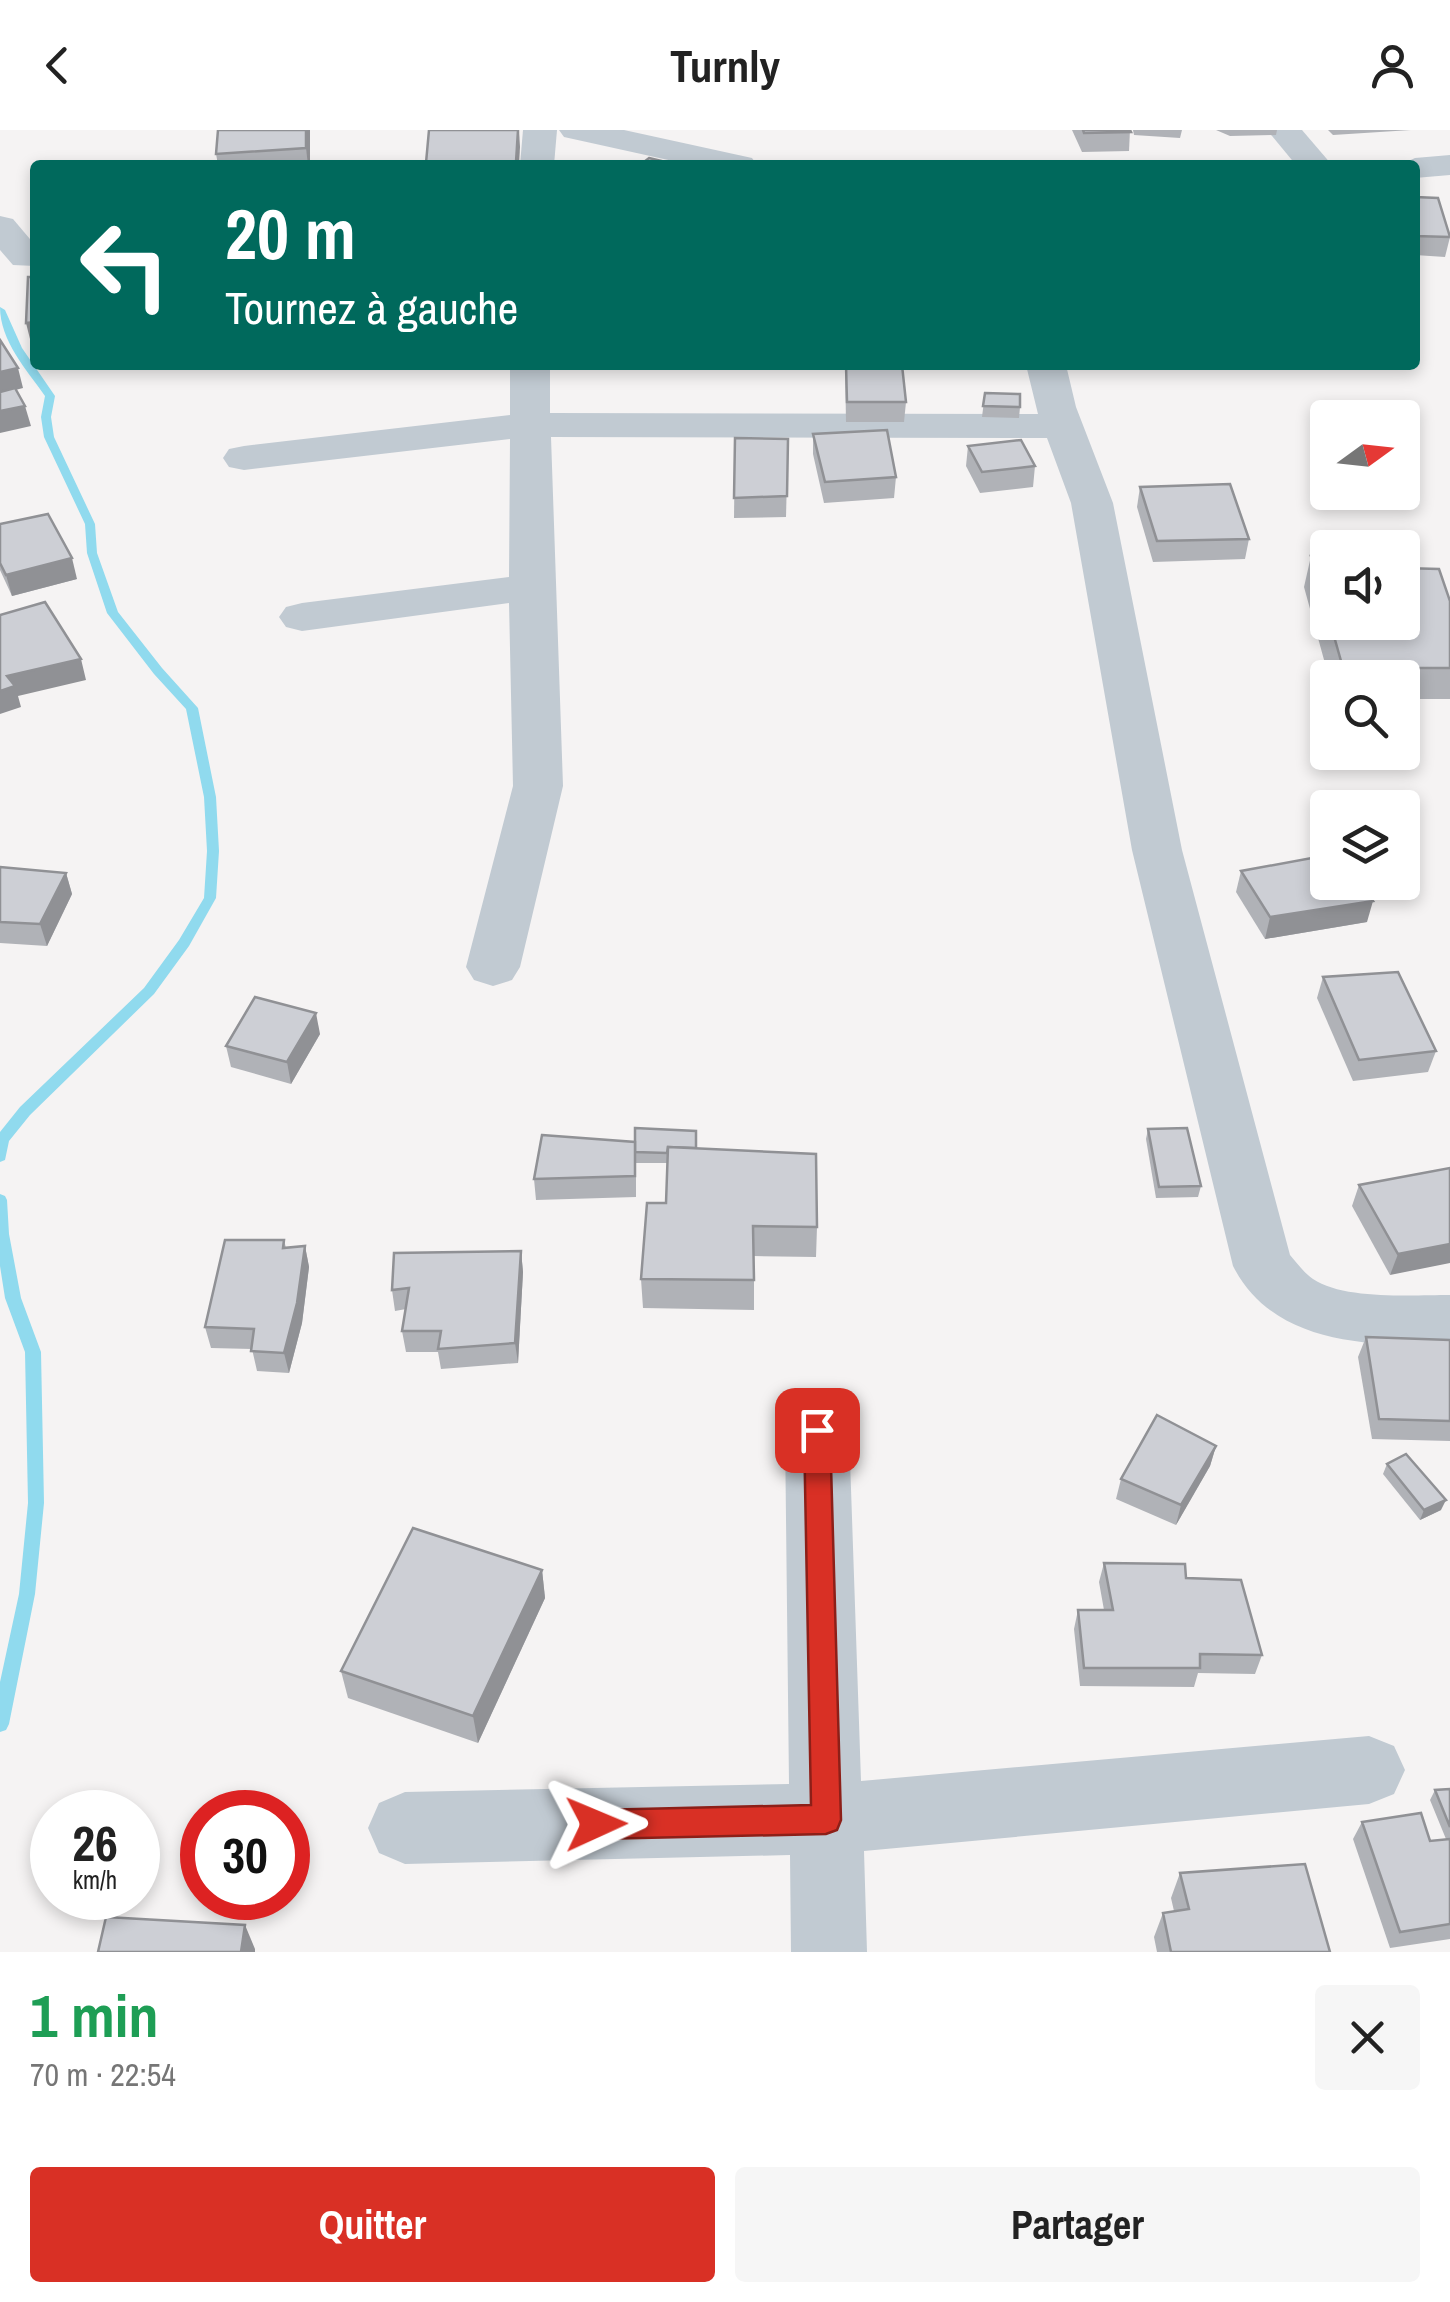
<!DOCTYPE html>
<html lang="fr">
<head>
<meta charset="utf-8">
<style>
	:root { --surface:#fff; --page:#f6f6f6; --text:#222; --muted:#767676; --accent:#d93025 }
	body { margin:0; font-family:"Archivo Narrow",sans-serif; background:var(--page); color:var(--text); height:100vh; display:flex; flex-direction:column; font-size:38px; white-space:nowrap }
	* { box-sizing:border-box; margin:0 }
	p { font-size:32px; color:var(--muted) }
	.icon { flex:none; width:55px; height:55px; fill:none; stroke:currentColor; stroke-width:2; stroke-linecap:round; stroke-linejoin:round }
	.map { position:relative; height:1822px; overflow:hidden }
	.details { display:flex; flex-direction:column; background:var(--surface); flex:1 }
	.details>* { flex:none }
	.banner { position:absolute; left:30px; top:30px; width:1390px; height:210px; border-radius:10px; box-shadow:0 5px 15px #0003; background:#00695c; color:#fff; overflow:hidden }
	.needle { width:65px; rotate:75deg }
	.buttons { position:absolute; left:1310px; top:270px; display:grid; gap:20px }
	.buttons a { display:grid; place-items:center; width:110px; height:110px; border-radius:10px; background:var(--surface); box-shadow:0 5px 15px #0003; font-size:50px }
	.speed { position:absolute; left:30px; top:1660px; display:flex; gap:20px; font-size:50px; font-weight:700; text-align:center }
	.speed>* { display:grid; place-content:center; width:130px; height:130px; border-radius:50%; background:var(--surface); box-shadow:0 5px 15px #0003; line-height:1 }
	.speed small { font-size:25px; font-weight:400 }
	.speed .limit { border:15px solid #d22; background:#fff; color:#111 }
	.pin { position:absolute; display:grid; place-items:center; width:85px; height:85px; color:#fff; margin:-42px; border-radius:20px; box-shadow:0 5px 15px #0006 }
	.me { position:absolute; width:110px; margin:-55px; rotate:89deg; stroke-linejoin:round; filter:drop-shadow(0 0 8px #0008) }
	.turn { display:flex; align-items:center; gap:35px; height:210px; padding:0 30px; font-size:45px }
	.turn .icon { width:130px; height:130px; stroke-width:2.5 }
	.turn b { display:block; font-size:70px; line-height:85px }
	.round { display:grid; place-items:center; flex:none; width:105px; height:105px; border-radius:10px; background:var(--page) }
	.headline { display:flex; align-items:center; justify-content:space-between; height:170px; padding:0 30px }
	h1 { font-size:60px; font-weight:700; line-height:75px; color:#1e9e55 }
	.primary-button { display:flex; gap:20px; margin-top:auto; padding:20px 30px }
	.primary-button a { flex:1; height:115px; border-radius:10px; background:var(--accent); color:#fff; font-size:40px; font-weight:700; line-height:115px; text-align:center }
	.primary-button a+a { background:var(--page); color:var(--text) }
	header { display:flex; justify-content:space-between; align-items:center; height:130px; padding:0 30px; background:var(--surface); font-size:45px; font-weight:700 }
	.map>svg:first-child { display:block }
</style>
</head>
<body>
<header><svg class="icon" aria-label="back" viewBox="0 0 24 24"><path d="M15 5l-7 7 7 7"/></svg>Turnly<svg class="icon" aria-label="person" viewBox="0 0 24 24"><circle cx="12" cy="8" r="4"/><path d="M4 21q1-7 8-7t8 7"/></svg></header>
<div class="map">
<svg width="1450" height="1822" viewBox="0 0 1450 1822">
	<rect width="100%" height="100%" fill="#f5f3f3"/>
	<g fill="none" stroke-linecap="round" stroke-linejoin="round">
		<g fill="#90daee" fill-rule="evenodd">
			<path d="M0 177 5 180 22 218 55 266 51 287 54 307 95 394 97 423 118 482 162 538 198 578 216 667 219 721 216 768 189 816 154 864 30 985 9 1011 5 1030 0 1032V1002L20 977 144 858 179 810 204 768 207 721 204 667 186 579 154 544 107 483 87 423 85 394 44 307 41 287 45 266C27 240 0 211 0 177Z"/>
			<path d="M0 1064 5 1066 7 1070 9 1104 21 1168 41 1222 44 1373 35 1464 9 1594 6 1600 0 1602V1552L19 1464 28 1373 25 1222 5 1168 0 1136Z"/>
		</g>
		<g fill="#c1cad2" fill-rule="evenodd">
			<path d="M523 0H557L554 35H520Z"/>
			<path d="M559 0H624L752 28 757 35H691L564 7Z"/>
			<path d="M1267 0H1302L1332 35H1296Z"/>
			<path d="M1450 25V45L1415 48V35H1400L1415 28Z"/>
			<path d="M0 86 13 89 35 115V136L13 135 0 120Z"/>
			<path d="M510 235H550V283L1038 284 1026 235H1066L1076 277 1113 373 1182 720 1290 1125C1297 1133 1304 1143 1313 1149 1344 1170 1413 1165 1450 1165V1215C1370 1216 1274 1216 1233 1136L1132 720 1071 373 1047 308 551 307 563 656 520 837 512 850 493 856 474 850 466 837 513 656 509 473 302 501 286 497 279 487 286 477 302 473 509 447 510 309 244 340 229 337 223 328 229 319 244 316 510 285Z"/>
			<path d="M817 1273 840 1281 849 1300 861 1651 1369 1606 1394 1616 1405 1640 1394 1664 1369 1674 864 1721 867 1822H791L790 1725 405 1734 379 1723 368 1698 379 1673 405 1662 789 1654 785 1300 794 1281Z"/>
		</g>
	</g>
	<g fill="#b0b2b7">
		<path d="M218 0H310V35H218L216 24Z"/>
		<path d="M429 0H519V35H426Z"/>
		<path d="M1072 0H1130L1129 21 1082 22Z"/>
		<path d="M1133 0H1182L1180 8 1134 5Z"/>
		<path d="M1216 0H1277L1276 5 1230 6Z"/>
		<path d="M1328 0H1411L1333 5Z"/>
		<path d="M1415 67 1450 107 1445 127 1415 125Z"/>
		<path d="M845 235 906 272 904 292H846Z"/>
		<path d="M985 263 1020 277 1019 288 982 287Z"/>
		<path d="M813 304 896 347 894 368 824 373 813 324Z"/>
		<path d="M735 308 788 309 786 387 734 388Z"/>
		<path d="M968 316 1035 336 1033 357 980 363 966 336Z"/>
		<path d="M1140 357 1249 409 1245 429 1153 432 1137 377Z"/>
		<path d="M0 394 77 449 12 466 0 440Z"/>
		<path d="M1311 426 1328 427V492H1402L1450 471V569H1402V548H1329L1304 457Z"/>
		<path d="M0 737 66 743 72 764 47 816 0 813Z"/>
		<path d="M1241 741 1367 792 1265 809 1236 762Z"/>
		<path d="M1323 847 1436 921 1428 942 1353 951 1317 868Z"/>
		<path d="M320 904 291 954 231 937 226 916Z"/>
		<path d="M1148 999 1201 1056 1198 1067 1156 1068 1146 1009Z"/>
		<path d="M542 1005 696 1018 817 1097 816 1127 754 1126V1180L643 1178 641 1149 666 1073 667 1033H636V1067L536 1070 534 1049Z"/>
		<path d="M1450 1038 1390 1145 1352 1076 1359 1055Z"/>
		<path d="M284 1110 286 1118 305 1116 309 1137 302 1193 289 1243 257 1241 252 1219 211 1218 205 1197Z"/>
		<path d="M521 1121 523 1142 518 1233 441 1239 438 1222H406L402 1201 406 1179 395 1181 392 1160Z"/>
		<path d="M1366 1207 1450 1210V1311L1372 1309 1358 1227Z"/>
		<path d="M1216 1316 1210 1336 1176 1395 1116 1369 1121 1349Z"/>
		<path d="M1387 1334 1441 1380 1420 1390 1383 1344Z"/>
		<path d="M1104 1433 1186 1448 1262 1525 1255 1544 1198 1543 1194 1557 1080 1556 1074 1499 1078 1480H1104L1099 1452Z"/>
		<path d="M542 1440 545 1468 478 1613 348 1568 341 1541Z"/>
		<path d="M1450 1659V1809L1390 1818 1353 1709 1362 1692 1430 1711 1446 1709 1430 1670 1435 1660Z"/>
		<path d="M1180 1743 1330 1822H1157L1154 1807 1163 1783 1174 1781 1171 1768Z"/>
	</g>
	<g fill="#909195">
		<path d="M306 0H310V35H308L306 18Z"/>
		<path d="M519 0 520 17 519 35H516Z"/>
		<path d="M35 192V213H31L26 193Z"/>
		<path d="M18 238 23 258 0 264V242Z"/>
		<path d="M25 276 31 296 0 303V281Z"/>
		<path d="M72 428 77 449 12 466 6 445Z"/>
		<path d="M81 529 86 550 18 566 21 577 0 584V561L7 546Z"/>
		<path d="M66 743 72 764 47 816 40 794Z"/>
		<path d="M1373 771 1367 792 1265 809 1270 787Z"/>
		<path d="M316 883 320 904 291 954 287 932Z"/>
		<path d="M1450 1114V1133L1390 1145 1398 1124Z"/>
		<path d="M305 1116 309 1137 302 1193 289 1243 284 1223Z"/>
		<path d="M521 1121 523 1142 518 1233 515 1213Z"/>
		<path d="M1216 1316 1210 1336 1176 1395 1181 1375Z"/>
		<path d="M1446 1370 1441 1380 1420 1390 1424 1380Z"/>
		<path d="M542 1440 545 1468 478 1613 473 1586Z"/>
		<path d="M245 1795 255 1819V1822H241Z"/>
	</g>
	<g fill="#cdcfd5" stroke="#909195" stroke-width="2.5">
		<path d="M218 0H306V18L216 24Z"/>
		<path d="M429 0H518L516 32 426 33Z"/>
		<path d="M1083 0H1130L1131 2 1084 3Z"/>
		<path d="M649 28 678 35H640Z"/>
		<path d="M1415 67 1438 68 1450 107 1415 106Z"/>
		<path d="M28 147H35V192L26 193Z"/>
		<path d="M0 210 18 238 0 242Z"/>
		<path d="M846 235H902L906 272H847Z"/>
		<path d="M15 258 25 276 0 281V262Z"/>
		<path d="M985 263 1020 264V277L983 276Z"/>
		<path d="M887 300 896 347 825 352 813 304Z"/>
		<path d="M735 308 788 309 787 366 734 368Z"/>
		<path d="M1021 310 1035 336 982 342 968 316Z"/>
		<path d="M1230 354 1249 409 1157 411 1140 357Z"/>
		<path d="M48 384 72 428 6 445 0 433V394Z"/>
		<path d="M1311 426 1328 427V485Z"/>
		<path d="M1402 438 1439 439 1450 471V538H1343L1330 492H1402Z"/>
		<path d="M45 472 81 529 7 546 15 556 0 561V485Z"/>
		<path d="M1328 725V752H1359L1373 771 1270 787 1241 741Z"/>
		<path d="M0 737 66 743 40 794 0 792Z"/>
		<path d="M1398 842 1436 921 1359 930 1323 847Z"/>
		<path d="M255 867 316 883 287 932 226 916Z"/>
		<path d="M635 998 696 1001V1018L668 1017 667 1023 635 1022Z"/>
		<path d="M1187 998 1201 1056 1159 1057 1148 999Z"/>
		<path d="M542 1005 635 1012V1046L534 1049Z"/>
		<path d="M668 1017 816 1024 817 1097 753 1096 754 1150 641 1149 647 1073H666Z"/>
		<path d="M1450 1038V1114L1398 1124 1359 1055Z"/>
		<path d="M225 1110H284L283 1118 305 1116 297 1173 284 1223 251 1221 254 1199 205 1197Z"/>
		<path d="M521 1121 515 1213 438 1219 441 1201H402L409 1158 392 1160 394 1123Z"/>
		<path d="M1366 1207 1450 1210V1291L1379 1289Z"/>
		<path d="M1157 1285 1216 1316 1181 1375 1121 1349Z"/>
		<path d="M1406 1324 1446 1370 1424 1380 1387 1334Z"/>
		<path d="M413 1398 542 1440 473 1586 341 1541Z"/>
		<path d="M1104 1433 1185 1434 1186 1448 1241 1450 1262 1525 1200 1524V1538H1084L1078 1480H1113Z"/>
		<path d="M1450 1659V1697L1435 1660Z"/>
		<path d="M1421 1683 1430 1711 1450 1709V1794L1400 1802 1362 1692Z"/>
		<path d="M1305 1734 1330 1822H1171L1163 1783 1189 1779 1180 1743Z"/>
		<path d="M106 1787 245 1795 241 1822H98Z"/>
	</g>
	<path fill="#d93025" stroke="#8d1f18" stroke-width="2.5" d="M817 1288 826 1292 830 1300 841 1690 837 1700 826 1704 596 1709 586 1705 581 1694 586 1684 596 1680 811 1675 804 1300 808 1292Z"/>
</svg>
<div class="buttons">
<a><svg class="needle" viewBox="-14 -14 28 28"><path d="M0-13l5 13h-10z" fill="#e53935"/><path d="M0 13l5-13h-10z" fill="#767676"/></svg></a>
<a><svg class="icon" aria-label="sound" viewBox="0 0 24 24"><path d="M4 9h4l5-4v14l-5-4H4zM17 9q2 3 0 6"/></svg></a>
<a><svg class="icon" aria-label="search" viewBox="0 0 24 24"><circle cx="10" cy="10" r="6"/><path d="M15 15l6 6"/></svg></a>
<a><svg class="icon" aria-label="layers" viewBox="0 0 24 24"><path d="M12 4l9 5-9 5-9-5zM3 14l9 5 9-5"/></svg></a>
</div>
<div class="speed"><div>26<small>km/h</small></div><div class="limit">30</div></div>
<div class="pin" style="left:817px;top:1300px;background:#d93025"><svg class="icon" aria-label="arrive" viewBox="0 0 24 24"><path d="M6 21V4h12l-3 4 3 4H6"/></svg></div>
<svg class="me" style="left:596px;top:1694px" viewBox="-20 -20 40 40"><path d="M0-17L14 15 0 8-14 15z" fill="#d93025" stroke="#fff" stroke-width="4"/></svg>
<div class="banner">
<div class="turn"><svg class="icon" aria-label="left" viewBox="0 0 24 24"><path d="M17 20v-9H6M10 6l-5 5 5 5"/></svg><div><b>20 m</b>Tournez à gauche</div></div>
</div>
</div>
<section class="details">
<div class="headline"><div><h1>1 min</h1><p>70 m · 22:54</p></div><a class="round"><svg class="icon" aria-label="close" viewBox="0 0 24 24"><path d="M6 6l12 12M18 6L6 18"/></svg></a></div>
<div class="primary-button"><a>Quitter</a><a>Partager</a></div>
</section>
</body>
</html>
